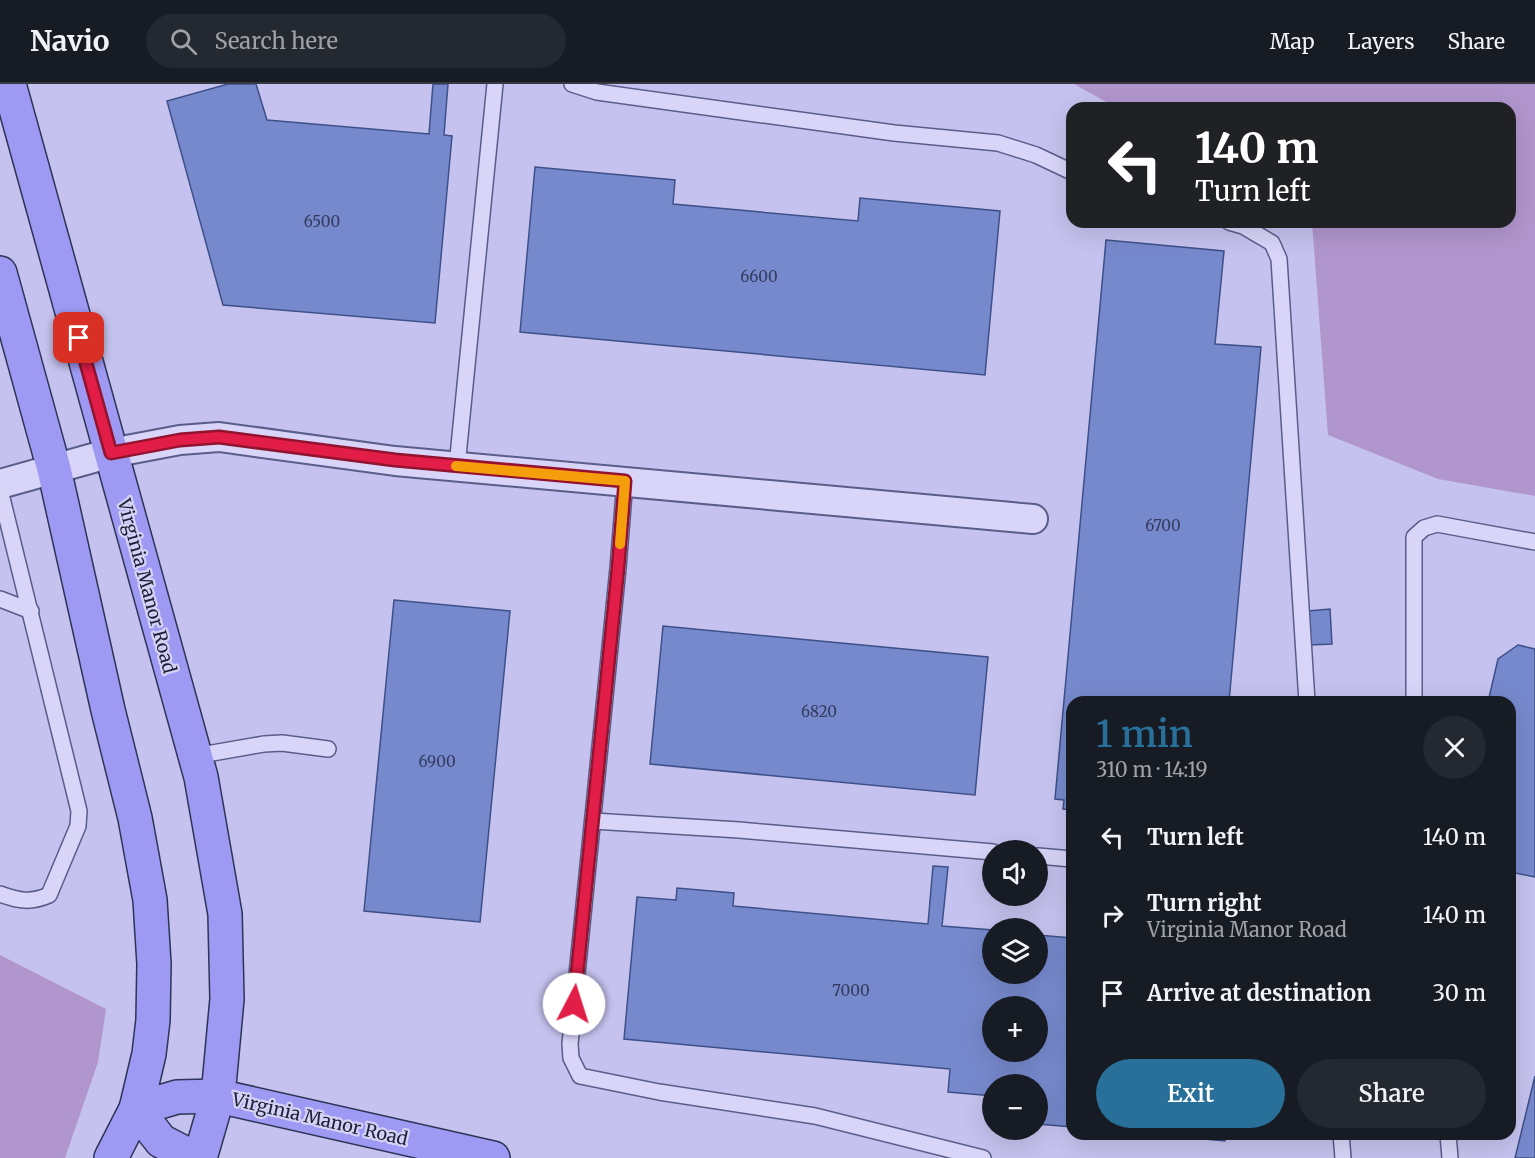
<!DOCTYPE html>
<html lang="en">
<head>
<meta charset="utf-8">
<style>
	:root { --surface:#171b24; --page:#242831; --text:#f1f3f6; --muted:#9ea1a6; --line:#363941; --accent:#287099 }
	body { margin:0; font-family:Merriweather,serif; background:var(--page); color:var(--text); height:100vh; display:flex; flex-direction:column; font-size:22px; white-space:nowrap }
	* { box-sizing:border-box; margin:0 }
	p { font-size:20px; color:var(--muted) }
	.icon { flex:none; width:33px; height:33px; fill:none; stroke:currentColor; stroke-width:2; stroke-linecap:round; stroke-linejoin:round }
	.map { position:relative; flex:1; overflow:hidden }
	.side { position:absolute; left:1066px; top:612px; width:450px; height:444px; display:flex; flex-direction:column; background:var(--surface); border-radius:18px; box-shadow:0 6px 24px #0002 }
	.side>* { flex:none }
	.guide { position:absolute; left:1066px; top:18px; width:450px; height:126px; border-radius:18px; box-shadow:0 6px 24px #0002; background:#202124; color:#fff; overflow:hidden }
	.buttons { position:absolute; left:982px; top:756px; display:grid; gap:12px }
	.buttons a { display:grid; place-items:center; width:66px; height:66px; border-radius:50%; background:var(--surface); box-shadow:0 6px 24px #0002; font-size:30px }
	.pin { position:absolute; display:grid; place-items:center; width:51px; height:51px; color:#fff; margin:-26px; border-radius:12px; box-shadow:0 3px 9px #0006 }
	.me { position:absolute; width:66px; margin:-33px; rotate:5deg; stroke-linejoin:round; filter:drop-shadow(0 0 4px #0008) }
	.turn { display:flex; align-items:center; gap:21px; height:126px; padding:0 30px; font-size:27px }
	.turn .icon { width:78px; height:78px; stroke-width:2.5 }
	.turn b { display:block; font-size:42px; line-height:51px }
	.round { display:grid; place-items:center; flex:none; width:63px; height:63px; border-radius:32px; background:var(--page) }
	.overview { display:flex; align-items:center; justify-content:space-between; height:102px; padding:0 30px }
	h1 { font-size:36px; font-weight:600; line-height:45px; color:var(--accent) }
	.cta { display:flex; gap:12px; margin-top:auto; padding:12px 30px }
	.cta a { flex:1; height:69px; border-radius:36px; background:var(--accent); color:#fff; font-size:24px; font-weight:600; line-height:69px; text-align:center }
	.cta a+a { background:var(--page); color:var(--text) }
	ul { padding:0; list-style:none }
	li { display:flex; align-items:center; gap:18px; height:78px; padding:0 30px }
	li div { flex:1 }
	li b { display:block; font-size:22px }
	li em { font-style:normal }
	header { display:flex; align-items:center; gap:36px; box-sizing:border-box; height:84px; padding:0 30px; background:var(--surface); border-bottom:2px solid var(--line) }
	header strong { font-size:28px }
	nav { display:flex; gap:33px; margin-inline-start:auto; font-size:21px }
	.search { width:420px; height:54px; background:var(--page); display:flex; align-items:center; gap:15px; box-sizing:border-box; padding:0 21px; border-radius:33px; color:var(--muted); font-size:22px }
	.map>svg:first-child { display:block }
</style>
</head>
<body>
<header>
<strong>Navio</strong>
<div class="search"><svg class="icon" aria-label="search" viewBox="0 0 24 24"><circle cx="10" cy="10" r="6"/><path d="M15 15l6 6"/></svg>Search here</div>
<nav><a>Map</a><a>Layers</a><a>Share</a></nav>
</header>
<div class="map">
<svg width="1535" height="1074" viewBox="0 0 1535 1074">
	<rect width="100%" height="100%" fill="#c5c2ef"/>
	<g fill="#b196cd">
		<path d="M1074 0H1535V412L1438 395 1328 351 1312 138H1510V24H1117Z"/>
		<path d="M0 871 106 925 98 978 65 1074H0Z"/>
	</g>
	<g fill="#7789cd" stroke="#3e5088" stroke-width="1.5" fill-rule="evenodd">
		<path d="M228 0H256L267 36 429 50 433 0H448L444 51 452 52 435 239 223 221 167 17Z"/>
		<path d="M535 83 675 96 673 120 858 137 860 114 1000 127 985 291 520 248Z"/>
		<path d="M1106 156 1224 167 1215 260 1261 263 1229 618H1072V726L1063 725 1064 716 1055 715Z"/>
		<path d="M394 516 510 527 480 838 364 827Z"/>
		<path d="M1330 525 1332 560 1310 561 1308 527Z"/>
		<path d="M663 542 988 573 975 711 650 680Z"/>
		<path d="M1518 561 1535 565V793L1510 788V618H1488L1498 575Z"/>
		<path d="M933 782 948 783 942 842 993 846V890H1038V851L1072 854V1043L1038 1040 1040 1016H1038V1000H993V1012L948 1008 950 985 624 955 637 813 676 816 677 804 734 809 733 822 928 840ZM993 922H1038V968H993Z"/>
		<path d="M1535 992V1074H1515Z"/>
		<path d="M1151 1050H1226L1225 1057Z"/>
	</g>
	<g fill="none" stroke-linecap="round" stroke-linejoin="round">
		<defs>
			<g id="lane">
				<path d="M572 0 597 8 894 49 998 59 1036 71 1072 88"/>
				<path d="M1229 138 1243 142 1272 159 1279 175 1307 618"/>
				<path d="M457 382 495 0"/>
				<path d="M625 397 618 484 570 960 571 974 580 992 659 1008 815 1032 983 1074"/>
				<path d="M0 406 79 727 78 742 49 811C31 819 19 817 0 810"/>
				<path d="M0 515 31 527"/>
				<path d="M1414 618V453L1424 444 1437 440 1535 458"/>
				<path d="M195 672 264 660 282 659 328 665"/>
				<path d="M593 737 739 746 993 768"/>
				<path d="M1038 772 1072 775"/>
				<path d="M1341 1050 1343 1074"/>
				<path d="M1448 1050 1450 1074"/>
			</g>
			<path id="street" d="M0 400 111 369 180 356 219 353 395 377 1033 435"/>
			<g id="primary">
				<path d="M9 0 201 693 225 830 227 915 218 1012 200 1074"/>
				<path d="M0 189 54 385 108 626 135 734 150 816 154 880 153 936 149 970 136 1025 111 1074"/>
				<path d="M136 1025 177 1013 218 1012 493 1074"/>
				<path d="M136 1025 161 1057 194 1074"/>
			</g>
		</defs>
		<use href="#lane" stroke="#595d89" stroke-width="18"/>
		<use href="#street" stroke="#595d89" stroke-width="32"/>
		<use href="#primary" stroke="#2d3456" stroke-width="36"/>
		<use href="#lane" stroke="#d8d5f9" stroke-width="15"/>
		<use href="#street" stroke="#d8d5f9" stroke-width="28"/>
		<use href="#primary" stroke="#9e99f3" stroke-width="33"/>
	</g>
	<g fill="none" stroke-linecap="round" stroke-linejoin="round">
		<defs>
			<path id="route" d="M79 254 111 369 180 356 219 353 395 376 625 397 618 484 574 920"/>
		</defs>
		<use href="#route" stroke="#92132f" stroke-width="15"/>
		<use href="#route" stroke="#e11d48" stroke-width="10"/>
		<path stroke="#f59e0b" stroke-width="10" d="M456 382 625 397 620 460"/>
	</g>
	<g text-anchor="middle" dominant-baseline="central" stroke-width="4.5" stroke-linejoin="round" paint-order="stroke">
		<g font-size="15" fill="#343b5d">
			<text x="322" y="137">6500</text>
			<text x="759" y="192">6600</text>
			<text x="1163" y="441">6700</text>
			<text x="819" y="627">6820</text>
			<text x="437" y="677">6900</text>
			<text x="851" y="906">7000</text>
		</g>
		<g font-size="18" fill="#1d2138" stroke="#d5d2f6">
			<text transform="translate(147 502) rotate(75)">Virginia Manor Road</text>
			<text transform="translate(320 1035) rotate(13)">Virginia Manor Road</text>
		</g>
	</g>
</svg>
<div class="buttons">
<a><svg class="icon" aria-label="sound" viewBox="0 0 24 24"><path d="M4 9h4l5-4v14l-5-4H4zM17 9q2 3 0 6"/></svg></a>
<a><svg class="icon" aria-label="layers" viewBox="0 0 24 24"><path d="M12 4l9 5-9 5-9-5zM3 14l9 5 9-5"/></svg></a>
<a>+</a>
<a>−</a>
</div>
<div class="pin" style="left:79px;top:254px;background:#d93025"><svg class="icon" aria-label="arrive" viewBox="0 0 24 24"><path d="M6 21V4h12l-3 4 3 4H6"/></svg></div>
<svg class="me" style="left:574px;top:920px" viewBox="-20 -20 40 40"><circle r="19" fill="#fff"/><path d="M0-13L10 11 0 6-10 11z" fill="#e11d48"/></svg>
<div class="guide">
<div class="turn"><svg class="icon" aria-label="left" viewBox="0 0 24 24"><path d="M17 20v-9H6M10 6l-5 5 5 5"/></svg><div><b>140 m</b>Turn left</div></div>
</div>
<section class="side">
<div class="overview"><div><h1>1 min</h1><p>310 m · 14:19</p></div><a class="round"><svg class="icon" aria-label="close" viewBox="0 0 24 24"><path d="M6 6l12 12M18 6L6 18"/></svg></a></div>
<ul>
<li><svg class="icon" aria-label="left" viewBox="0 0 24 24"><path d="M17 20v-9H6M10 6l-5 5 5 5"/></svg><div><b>Turn left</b></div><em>140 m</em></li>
<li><svg class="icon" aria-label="right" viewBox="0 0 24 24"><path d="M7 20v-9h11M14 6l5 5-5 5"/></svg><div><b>Turn right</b><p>Virginia Manor Road</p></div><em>140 m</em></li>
<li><svg class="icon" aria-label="arrive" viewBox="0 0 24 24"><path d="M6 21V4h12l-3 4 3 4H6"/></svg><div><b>Arrive at destination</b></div><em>30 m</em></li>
</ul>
<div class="cta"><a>Exit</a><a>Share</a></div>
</section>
</div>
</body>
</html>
